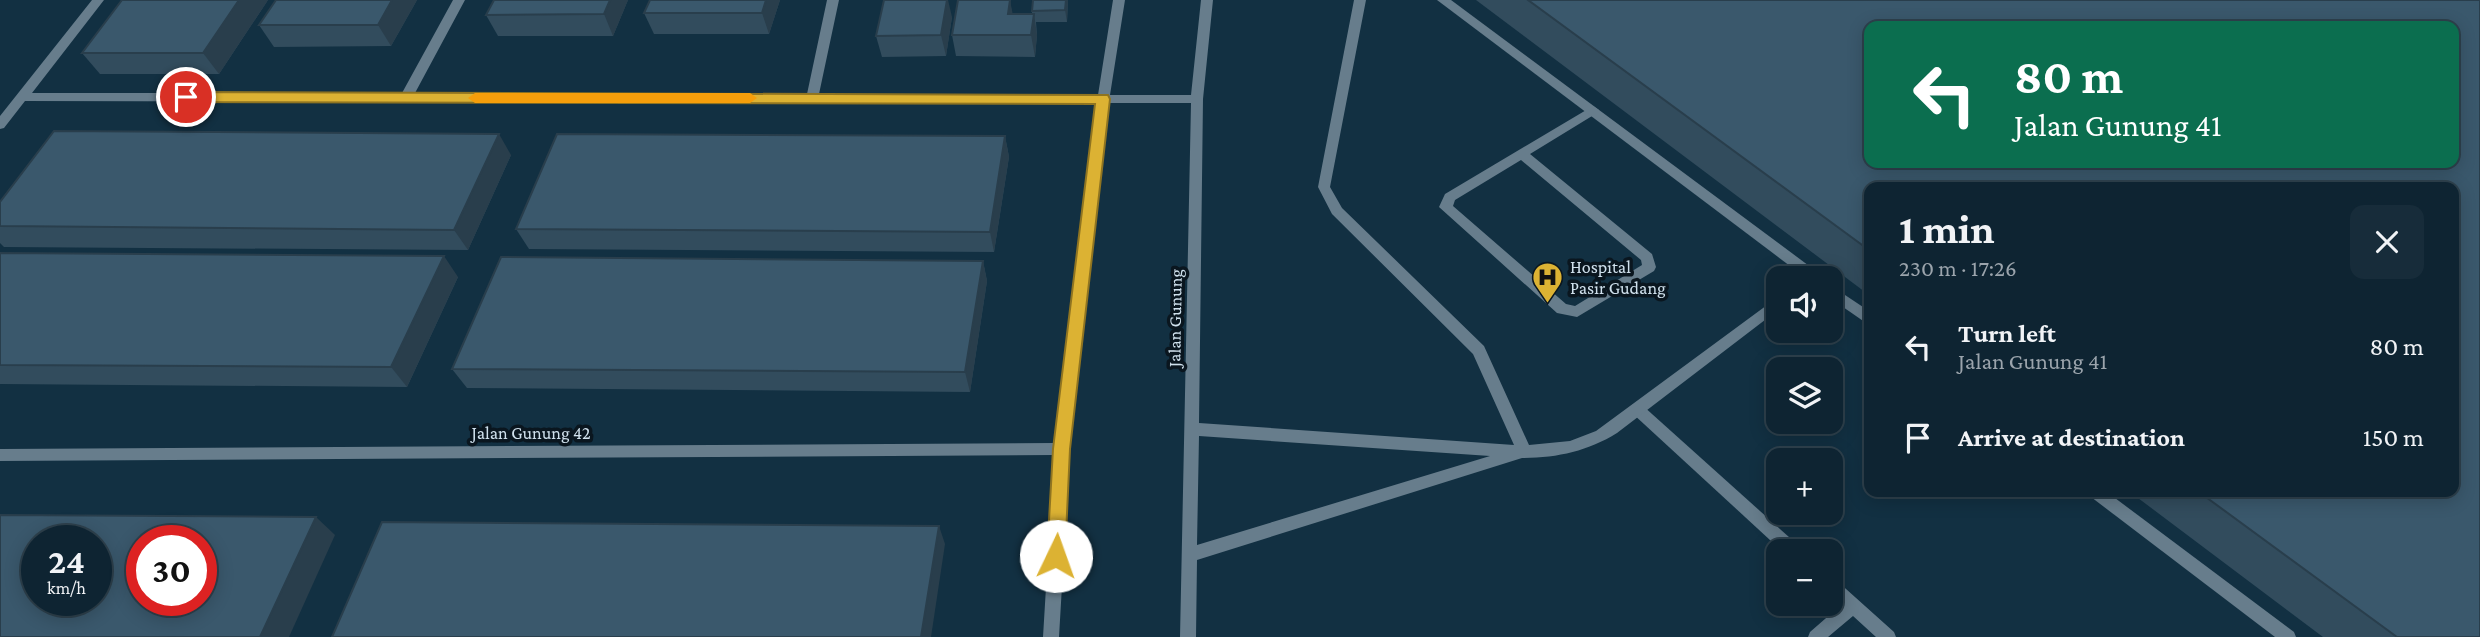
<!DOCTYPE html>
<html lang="en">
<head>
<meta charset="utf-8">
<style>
	:root { --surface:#0e2432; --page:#172c3a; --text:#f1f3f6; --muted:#9ba4ac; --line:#2e414d }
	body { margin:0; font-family:"Crimson Pro",serif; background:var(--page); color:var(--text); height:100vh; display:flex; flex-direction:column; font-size:26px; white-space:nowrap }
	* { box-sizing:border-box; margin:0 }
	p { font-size:23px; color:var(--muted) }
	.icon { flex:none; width:38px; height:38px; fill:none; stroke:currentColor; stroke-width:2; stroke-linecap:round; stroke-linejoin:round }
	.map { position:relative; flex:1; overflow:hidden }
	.panel { position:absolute; left:1864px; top:182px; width:595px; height:315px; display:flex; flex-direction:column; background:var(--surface); border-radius:14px; box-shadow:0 4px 18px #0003,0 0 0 2px var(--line) }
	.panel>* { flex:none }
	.guide { position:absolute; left:1864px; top:21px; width:595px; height:147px; border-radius:14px; box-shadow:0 4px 18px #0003,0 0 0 2px var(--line); background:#0b6e4f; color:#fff; overflow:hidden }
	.fabs { position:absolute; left:1766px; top:266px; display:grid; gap:14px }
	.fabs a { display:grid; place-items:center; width:77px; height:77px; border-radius:14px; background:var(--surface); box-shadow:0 4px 18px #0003,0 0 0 2px var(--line); font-size:35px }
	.speed { position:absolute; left:21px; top:525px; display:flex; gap:14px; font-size:35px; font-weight:700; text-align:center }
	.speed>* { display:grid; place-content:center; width:91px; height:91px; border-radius:50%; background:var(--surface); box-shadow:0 4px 18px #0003,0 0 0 2px var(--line); line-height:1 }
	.speed small { font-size:18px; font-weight:400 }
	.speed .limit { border:10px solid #d22; background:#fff; color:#111 }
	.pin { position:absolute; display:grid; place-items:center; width:60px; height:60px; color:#fff; margin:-30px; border:4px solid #fff; border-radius:50%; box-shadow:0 2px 7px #0007 }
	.me { position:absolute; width:77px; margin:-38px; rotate:3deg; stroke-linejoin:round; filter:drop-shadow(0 0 5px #0008) }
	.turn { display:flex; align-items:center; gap:24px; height:147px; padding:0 35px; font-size:32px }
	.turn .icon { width:91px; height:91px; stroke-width:2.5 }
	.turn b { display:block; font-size:49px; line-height:60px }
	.round { display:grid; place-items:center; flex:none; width:74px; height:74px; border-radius:14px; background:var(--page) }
	.headline { display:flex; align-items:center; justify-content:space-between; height:119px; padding:0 35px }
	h1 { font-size:42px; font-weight:700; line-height:52px }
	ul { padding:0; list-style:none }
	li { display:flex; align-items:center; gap:21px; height:91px; padding:0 35px }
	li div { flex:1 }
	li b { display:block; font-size:26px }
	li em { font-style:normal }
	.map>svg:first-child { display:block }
</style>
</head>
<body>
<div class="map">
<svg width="2480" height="637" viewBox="0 0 2480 637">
	<rect width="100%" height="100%" fill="#123042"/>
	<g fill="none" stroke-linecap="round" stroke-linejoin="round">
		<g fill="#677d8c" fill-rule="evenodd">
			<path d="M1593 106 1599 110 1597 113 1530 154 1652 254 1656 267 1654 271 1577 317 1557 313 1439 207 1445 194ZM1521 160 1641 260 1642 265 1575 306 1566 304 1453 206 1455 200Z"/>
			<path d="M1637 403 1642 405 1799 546 1801 551H1782L1632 413 1630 409 1632 405Z"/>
			<path d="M1830 578 1836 580 1894 632 1896 637H1876L1853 616 1828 637H1808L1810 632 1841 605 1830 596Z"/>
		</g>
		<g fill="#677d8c" fill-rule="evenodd">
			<path d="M92 0H104L32 93H402L453 0H465L415 93 807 94 827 0H839L819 94 1098 95 1113 0H1125L1110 95H1191L1201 0H1213L1203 99 1199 423 1514 445 1473 354 1332 214 1318 187 1354 0H1366L1330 187 1342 208 1484 346 1529 445 1570 441 1596 431 1778 297V310L1617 433C1588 451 1557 458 1522 458L1197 560 1196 637H1180L1191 103H1109L1070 449 1059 637H1043L1054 455 0 461V449L1055 443 1096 103 25 101 4 128 0 129V116ZM1199 436 1490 456 1197 545Z"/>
			<path d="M1437 0H1451L1820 274 1822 278H1806Z"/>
			<path d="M1830 285 1869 311V325L1830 298Z"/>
			<path d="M2088 492H2107L2294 632 2296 637H2275L2091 497Z"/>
		</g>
	</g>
	<g fill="#324c5d">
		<path d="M268 0 219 74H100L82 53Z"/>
		<path d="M276 0H417L391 46 274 47 259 25Z"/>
		<path d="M628 0 613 36H498L486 15Z"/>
		<path d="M780 0 769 34H654L644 13Z"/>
		<path d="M1010 0 1012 14H1032V11L1068 0 1067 22H1036L1037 35 1035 57 956 56 952 35Z"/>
		<path d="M1476 0H2480V637H2323L2130 492H2454L1869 187V295Z"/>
		<path d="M952 17 946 56 882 57 876 36Z"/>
		<path d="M1005 136 1009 157 994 252 529 249 516 229Z"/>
		<path d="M511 155 468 250 4 247 0 243V202Z"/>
		<path d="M0 253 458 277 407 387 0 384Z"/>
		<path d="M983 261 987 281 970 392 467 388 452 369Z"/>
	</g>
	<g fill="#293e4c">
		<path d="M239 0H268L219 74 203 53Z"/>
		<path d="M392 0H417L391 46 378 25Z"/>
		<path d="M610 0H628L613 36 604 14Z"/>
		<path d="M766 0H780L769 34 762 13Z"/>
		<path d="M947 0H948L952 17 946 56 941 35Z"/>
		<path d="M1010 0 1014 21 1008 14Z"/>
		<path d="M1066 0H1068L1067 22 1065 10Z"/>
		<path d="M1034 14 1037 35 1035 57 1031 35Z"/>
		<path d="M499 134 511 155 468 250 454 230Z"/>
		<path d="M1005 136 1009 157 994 252 990 232Z"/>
		<path d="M444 256 458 277 407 387 391 367Z"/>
		<path d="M983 261 987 281 970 392 965 372Z"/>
		<path d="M316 517 335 535 289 637H260Z"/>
		<path d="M939 526 945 544 931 637H921Z"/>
	</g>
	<g fill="#3a586c" stroke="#293e4c" stroke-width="2" fill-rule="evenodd">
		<path d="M122 0H239L203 53H82Z"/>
		<path d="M276 0H392L378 25H259Z"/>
		<path d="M494 0H610L604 14 486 15Z"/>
		<path d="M650 0H766L762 13H644Z"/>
		<path d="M884 0H947L941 35 876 36Z"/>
		<path d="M958 0H1010L1008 14H1034L1031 35H952Z"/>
		<path d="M1033 0H1066L1065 10 1032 11Z"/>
		<path d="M1528 0H2480V637H2397L2199 492H2454V187H1869V250ZM1869 26H2454V163H1869Z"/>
		<path d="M54 131 499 134 454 230 0 226V202Z"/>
		<path d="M557 134 1005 136 990 232 516 229Z"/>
		<path d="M0 253 444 256 391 367 0 365Z"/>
		<path d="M501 257 983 261 965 372 452 369Z"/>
		<path d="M0 515 316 517 260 637H0ZM37 541H96V600H37ZM142 541H201V600H142Z"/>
		<path d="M382 522 939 526 921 637H332Z"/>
	</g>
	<path fill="#dcb233" stroke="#8f7421" stroke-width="2" d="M186 92 1108 95 1110 99 1070 449 1065 556 1062 562 1056 564 1049 562 1047 556 1053 449 1095 104 186 102 179 97Z"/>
	<path fill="#f59e0b" d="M475 93H750L757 98 750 103H475L468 98Z"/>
	<defs>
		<symbol id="hospital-pin" viewBox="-11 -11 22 30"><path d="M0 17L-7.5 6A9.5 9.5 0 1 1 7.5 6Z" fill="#dcb233" stroke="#0a161f"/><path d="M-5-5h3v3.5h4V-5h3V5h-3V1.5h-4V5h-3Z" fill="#111"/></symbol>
	</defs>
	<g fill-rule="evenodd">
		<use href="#hospital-pin" x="1530" y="260" width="35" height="47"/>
	</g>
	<g text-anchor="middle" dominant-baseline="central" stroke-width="7" stroke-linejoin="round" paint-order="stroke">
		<g font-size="18" fill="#d0e1ed" stroke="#0a161f" text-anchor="start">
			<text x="1570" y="267">Hospital<tspan x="1570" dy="21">Pasir Gudang</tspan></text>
		</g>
		<g font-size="18" fill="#d0e1ed" stroke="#0a161f">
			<text transform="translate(1175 318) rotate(-89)">Jalan Gunung</text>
			<text x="531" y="433">Jalan Gunung 42</text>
		</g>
	</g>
</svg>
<div class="fabs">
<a><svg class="icon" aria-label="sound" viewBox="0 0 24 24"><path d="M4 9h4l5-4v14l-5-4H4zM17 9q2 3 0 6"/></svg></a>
<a><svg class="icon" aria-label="layers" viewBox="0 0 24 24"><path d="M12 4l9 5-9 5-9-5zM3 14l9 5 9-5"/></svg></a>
<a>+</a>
<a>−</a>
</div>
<div class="speed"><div>24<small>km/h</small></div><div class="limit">30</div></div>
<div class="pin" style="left:186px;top:97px;background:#d93025"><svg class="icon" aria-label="arrive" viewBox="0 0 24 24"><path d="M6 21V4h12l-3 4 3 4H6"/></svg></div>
<svg class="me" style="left:1056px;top:556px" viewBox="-20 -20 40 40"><circle r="19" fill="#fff"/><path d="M0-13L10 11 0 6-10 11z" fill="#dcb233"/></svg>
<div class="guide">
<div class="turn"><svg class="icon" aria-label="left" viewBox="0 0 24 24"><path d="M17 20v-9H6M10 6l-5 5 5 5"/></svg><div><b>80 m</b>Jalan Gunung 41</div></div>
</div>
<section class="panel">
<div class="headline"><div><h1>1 min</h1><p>230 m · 17:26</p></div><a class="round"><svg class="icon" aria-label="close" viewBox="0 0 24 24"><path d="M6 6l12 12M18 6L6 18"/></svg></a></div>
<ul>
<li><svg class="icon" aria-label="left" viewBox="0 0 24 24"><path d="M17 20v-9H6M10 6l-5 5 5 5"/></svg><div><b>Turn left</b><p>Jalan Gunung 41</p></div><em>80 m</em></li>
<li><svg class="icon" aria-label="arrive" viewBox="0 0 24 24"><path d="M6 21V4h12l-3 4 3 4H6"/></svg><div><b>Arrive at destination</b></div><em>150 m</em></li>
</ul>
</section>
</div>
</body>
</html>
